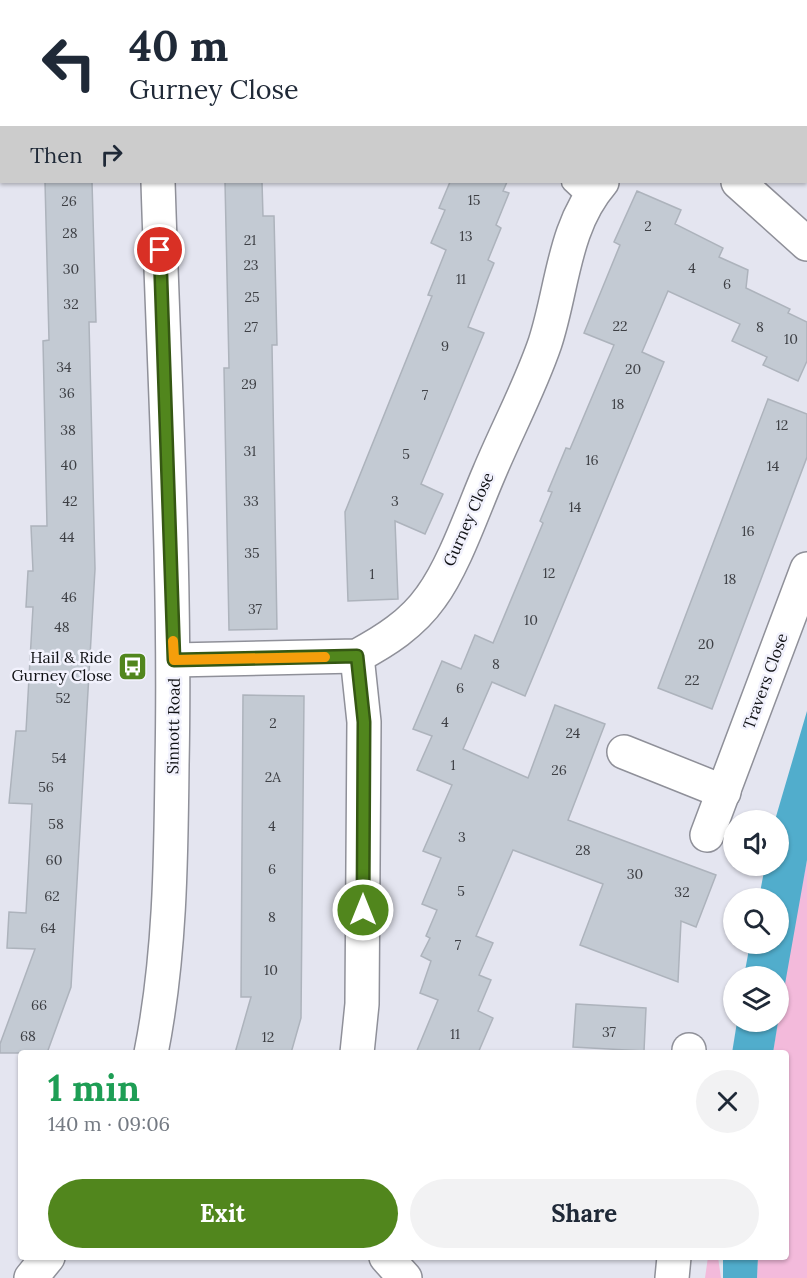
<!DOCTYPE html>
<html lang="en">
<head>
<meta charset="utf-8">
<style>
	:root { --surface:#fff; --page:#f2f2f3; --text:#1f2937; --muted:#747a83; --accent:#51861d }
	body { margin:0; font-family:Lora,serif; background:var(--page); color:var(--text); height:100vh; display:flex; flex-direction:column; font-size:22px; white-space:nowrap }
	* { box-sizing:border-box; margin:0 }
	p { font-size:20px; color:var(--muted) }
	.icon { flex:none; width:33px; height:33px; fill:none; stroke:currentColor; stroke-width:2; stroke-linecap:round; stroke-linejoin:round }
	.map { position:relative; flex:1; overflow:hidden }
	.drawer { position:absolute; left:18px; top:1050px; width:771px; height:210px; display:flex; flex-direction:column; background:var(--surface); border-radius:6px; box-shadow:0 2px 4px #0004 }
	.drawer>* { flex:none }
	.guide { position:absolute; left:0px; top:0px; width:807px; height:183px; box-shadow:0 2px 4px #0004; background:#fff; color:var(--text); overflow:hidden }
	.fabs { position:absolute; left:723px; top:810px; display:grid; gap:12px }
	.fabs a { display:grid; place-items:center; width:66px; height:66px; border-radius:50%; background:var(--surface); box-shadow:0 2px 4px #0004; font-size:30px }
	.pin { position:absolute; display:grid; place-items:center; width:51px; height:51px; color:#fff; margin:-26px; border:3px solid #fff; border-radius:50%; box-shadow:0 2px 6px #0007 }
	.me { position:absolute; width:66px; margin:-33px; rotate:0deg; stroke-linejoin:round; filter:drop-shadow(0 0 4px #0008) }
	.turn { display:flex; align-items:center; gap:21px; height:126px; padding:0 30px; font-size:27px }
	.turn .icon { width:78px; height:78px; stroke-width:2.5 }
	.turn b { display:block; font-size:42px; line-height:51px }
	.then { display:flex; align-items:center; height:57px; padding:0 30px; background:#0003; gap:12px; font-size:22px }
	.round { display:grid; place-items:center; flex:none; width:63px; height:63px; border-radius:32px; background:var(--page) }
	.overview { display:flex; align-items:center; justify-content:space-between; height:102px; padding:0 30px }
	h1 { font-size:36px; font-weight:800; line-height:45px; color:#1e9e55 }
	.primary-button { display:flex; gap:12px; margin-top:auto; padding:12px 30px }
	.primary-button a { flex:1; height:69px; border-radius:36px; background:var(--accent); color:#fff; font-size:24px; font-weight:800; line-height:69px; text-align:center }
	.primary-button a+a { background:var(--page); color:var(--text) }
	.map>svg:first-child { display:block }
</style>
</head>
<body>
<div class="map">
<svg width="807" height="1278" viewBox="0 0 807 1278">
	<rect width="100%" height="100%" fill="#e4e5f0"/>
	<g fill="#f3badb">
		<path d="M807 860V1278H757L758 1257H786V1053H773L788 955Z"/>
		<path d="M708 1257H718L721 1278H705Z"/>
	</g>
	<g fill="#51adcc">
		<path d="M807 711V860L779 1018 778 976H744L750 944H778V898H759L765 866H778V820H775Z"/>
		<path d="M737 1022H778L773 1053H732Z"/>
		<path d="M723 1257H758L757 1278H723Z"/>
	</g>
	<g fill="#c3cad3" stroke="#adb3bc" stroke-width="1.5">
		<path d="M45 182H92L96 322H89L95 569 71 987 47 1053H0V1044L35 949 7 948 9 912 26 913 32 804 9 803 16 731H26L33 607H26L28 571H33L31 526H47L43 341 49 340Z"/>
		<path d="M225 182H262L263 216H274L277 345H272L277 629 229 630 224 368H229Z"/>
		<path d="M450 182H507L503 191 509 193 496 225 501 228 488 260 494 263 468 327 484 333 421 484 443 494 425 534 395 521 398 599 348 601 345 512 432 296 428 295 446 250 431 243 445 210 439 208Z"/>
		<path d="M637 191 681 210 675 224 723 248 719 257 748 270 746 288 790 309 788 313 807 322V361L798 381 763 365 767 357 732 341 740 324 668 291 642 352 664 362 525 696 492 682 463 749 528 778 555 705 605 724 568 820 716 875 696 927 681 921 678 982 580 945 603 884 513 850 476 936 493 943 479 975 491 980 478 1011 493 1018 478 1053H416L438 1000 420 993 431 961 421 956 430 938 426 936 437 910 422 904 441 858 423 851 452 785 417 770 432 736 413 729 442 661 461 669 475 635 493 643 543 523 540 521 552 492 548 491 566 448 570 449 614 345 584 333 620 245 614 242Z"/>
		<path d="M768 399 807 414V457L712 709 658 688Z"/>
		<path d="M243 695 304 696 301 1018 291 1053H235L251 997H241Z"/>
		<path d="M576 1004 646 1008 644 1051 573 1047Z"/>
	</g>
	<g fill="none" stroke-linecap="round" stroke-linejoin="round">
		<defs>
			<path id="service" d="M571 182 588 198"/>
			<g id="minor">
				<path d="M152 0V2"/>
				<path d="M764 2 766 0"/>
				<path d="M738 182 807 244"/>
				<path d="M357 656 364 722 362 1004 357 1053"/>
				<path d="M174 660 357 656C385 641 412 624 431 597 454 566 473 510 489 473 507 430 530 387 545 343 563 288 563 227 602 182"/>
				<path d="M624 752 724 792"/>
				<path d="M707 835 807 569"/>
				<path d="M151 1053C170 958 171 861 172 765 176 571 164 376 158 182"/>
				<path d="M689 1053V1050"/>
				<path d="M386 1257 405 1278"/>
				<path d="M31 1278 48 1257"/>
				<path d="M672 1278 674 1257"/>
			</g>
		</defs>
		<use href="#service" stroke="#8f9099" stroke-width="21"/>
		<use href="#minor" stroke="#8f9099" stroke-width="36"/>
		<use href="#service" stroke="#fff" stroke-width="18"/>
		<use href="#minor" stroke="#fff" stroke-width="33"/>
	</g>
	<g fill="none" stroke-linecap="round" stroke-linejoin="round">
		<defs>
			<path id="route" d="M160 250 174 660 357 656 364 722 363 910"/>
		</defs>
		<use href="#route" stroke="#355713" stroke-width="15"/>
		<use href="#route" stroke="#51861d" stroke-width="10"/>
		<path stroke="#f59e0b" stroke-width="10" d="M173 641 174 660 325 657"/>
	</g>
	<defs>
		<symbol id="bus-square" viewBox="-11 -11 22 22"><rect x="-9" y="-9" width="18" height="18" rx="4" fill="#51861d" stroke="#f2f2fd"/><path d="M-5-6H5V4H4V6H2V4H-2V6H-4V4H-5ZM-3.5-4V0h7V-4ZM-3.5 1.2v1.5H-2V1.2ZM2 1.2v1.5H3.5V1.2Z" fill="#fff"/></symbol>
	</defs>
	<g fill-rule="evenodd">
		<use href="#bus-square" x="116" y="650" width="33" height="33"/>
	</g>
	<g text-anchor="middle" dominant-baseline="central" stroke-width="5" stroke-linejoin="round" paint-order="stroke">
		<g font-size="14" fill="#3d3f44">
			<text x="474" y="200">15</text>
			<text x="69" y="201">26</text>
			<text x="648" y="226">2</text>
			<text x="70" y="233">28</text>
			<text x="466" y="236">13</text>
			<text x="250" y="240">21</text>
			<text x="251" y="265">23</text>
			<text x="692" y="268">4</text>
			<text x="71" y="269">30</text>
			<text x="461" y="279">11</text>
			<text x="727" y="284">6</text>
			<text x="252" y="297">25</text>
			<text x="71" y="304">32</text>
			<text x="620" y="326">22</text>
			<text x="251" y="327">27</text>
			<text x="760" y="327">8</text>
			<text x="791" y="339">10</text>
			<text x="445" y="346">9</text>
			<text x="64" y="367">34</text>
			<text x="633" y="369">20</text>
			<text x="249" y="384">29</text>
			<text x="67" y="393">36</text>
			<text x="425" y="395">7</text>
			<text x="618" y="404">18</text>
			<text x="782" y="425">12</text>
			<text x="68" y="430">38</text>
			<text x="250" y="451">31</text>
			<text x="406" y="454">5</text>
			<text x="592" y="460">16</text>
			<text x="69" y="465">40</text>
			<text x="773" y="466">14</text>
			<text x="70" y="501">42</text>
			<text x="251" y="501">33</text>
			<text x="395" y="501">3</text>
			<text x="575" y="507">14</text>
			<text x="748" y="531">16</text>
			<text x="67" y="537">44</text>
			<text x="252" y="553">35</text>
			<text x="549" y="573">12</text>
			<text x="372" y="574">1</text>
			<text x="730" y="579">18</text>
			<text x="69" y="597">46</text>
			<text x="255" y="609">37</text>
			<text x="531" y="620">10</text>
			<text x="62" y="627">48</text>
			<text x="706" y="644">20</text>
			<text x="496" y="664">8</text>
			<text x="692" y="680">22</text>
			<text x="460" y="688">6</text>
			<text x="63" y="698">52</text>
			<text x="445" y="722">4</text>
			<text x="273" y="723">2</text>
			<text x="573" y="733">24</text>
			<text x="59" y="758">54</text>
			<text x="453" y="765">1</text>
			<text x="559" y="770">26</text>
			<text x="273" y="777">2A</text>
			<text x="46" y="787">56</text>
			<text x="56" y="824">58</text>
			<text x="272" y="826">4</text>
			<text x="462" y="837">3</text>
			<text x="583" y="850">28</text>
			<text x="54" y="860">60</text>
			<text x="272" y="869">6</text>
			<text x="635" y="874">30</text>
			<text x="461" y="891">5</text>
			<text x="682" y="892">32</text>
			<text x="52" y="896">62</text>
			<text x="272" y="917">8</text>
			<text x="48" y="928">64</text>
			<text x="458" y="945">7</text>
			<text x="271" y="970">10</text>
			<text x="39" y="1005">66</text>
			<text x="609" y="1032">37</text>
			<text x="455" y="1034">11</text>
			<text x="28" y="1036">68</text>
			<text x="268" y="1037">12</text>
		</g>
		<g font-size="16" fill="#101114" stroke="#f2f2fd">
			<text transform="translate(468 519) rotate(-66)">Gurney Close</text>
			<text transform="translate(765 681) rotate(-70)">Travers Close</text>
			<text transform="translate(173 726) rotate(-89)">Sinnott Road</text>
		</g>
		<g font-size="16" fill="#101114" stroke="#f2f2fd" text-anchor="end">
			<text x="112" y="657">Hail &amp; Ride<tspan x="112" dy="18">Gurney Close</tspan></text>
		</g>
	</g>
</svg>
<div class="fabs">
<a><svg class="icon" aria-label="sound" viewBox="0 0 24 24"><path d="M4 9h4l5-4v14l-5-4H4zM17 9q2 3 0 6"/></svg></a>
<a><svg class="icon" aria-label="search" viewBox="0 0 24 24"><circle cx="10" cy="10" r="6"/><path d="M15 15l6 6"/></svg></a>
<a><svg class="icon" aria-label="layers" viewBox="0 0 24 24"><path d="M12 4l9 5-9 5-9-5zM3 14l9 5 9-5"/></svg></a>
</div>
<div class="pin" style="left:160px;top:250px;background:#d93025"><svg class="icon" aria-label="arrive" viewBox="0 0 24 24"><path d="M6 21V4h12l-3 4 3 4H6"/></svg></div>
<svg class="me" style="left:363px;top:910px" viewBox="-20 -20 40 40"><circle r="17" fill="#51861d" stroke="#fff" stroke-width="3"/><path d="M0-11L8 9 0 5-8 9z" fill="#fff"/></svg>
<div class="guide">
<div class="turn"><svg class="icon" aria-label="left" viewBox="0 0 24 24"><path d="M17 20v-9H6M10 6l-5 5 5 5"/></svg><div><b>40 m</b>Gurney Close</div></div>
<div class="then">Then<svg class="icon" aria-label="right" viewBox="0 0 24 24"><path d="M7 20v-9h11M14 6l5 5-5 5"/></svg></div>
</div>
<section class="drawer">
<div class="overview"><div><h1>1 min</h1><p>140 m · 09:06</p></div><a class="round"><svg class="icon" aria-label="close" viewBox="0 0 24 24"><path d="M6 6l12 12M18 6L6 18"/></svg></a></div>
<div class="primary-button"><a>Exit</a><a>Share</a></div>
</section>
</div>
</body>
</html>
